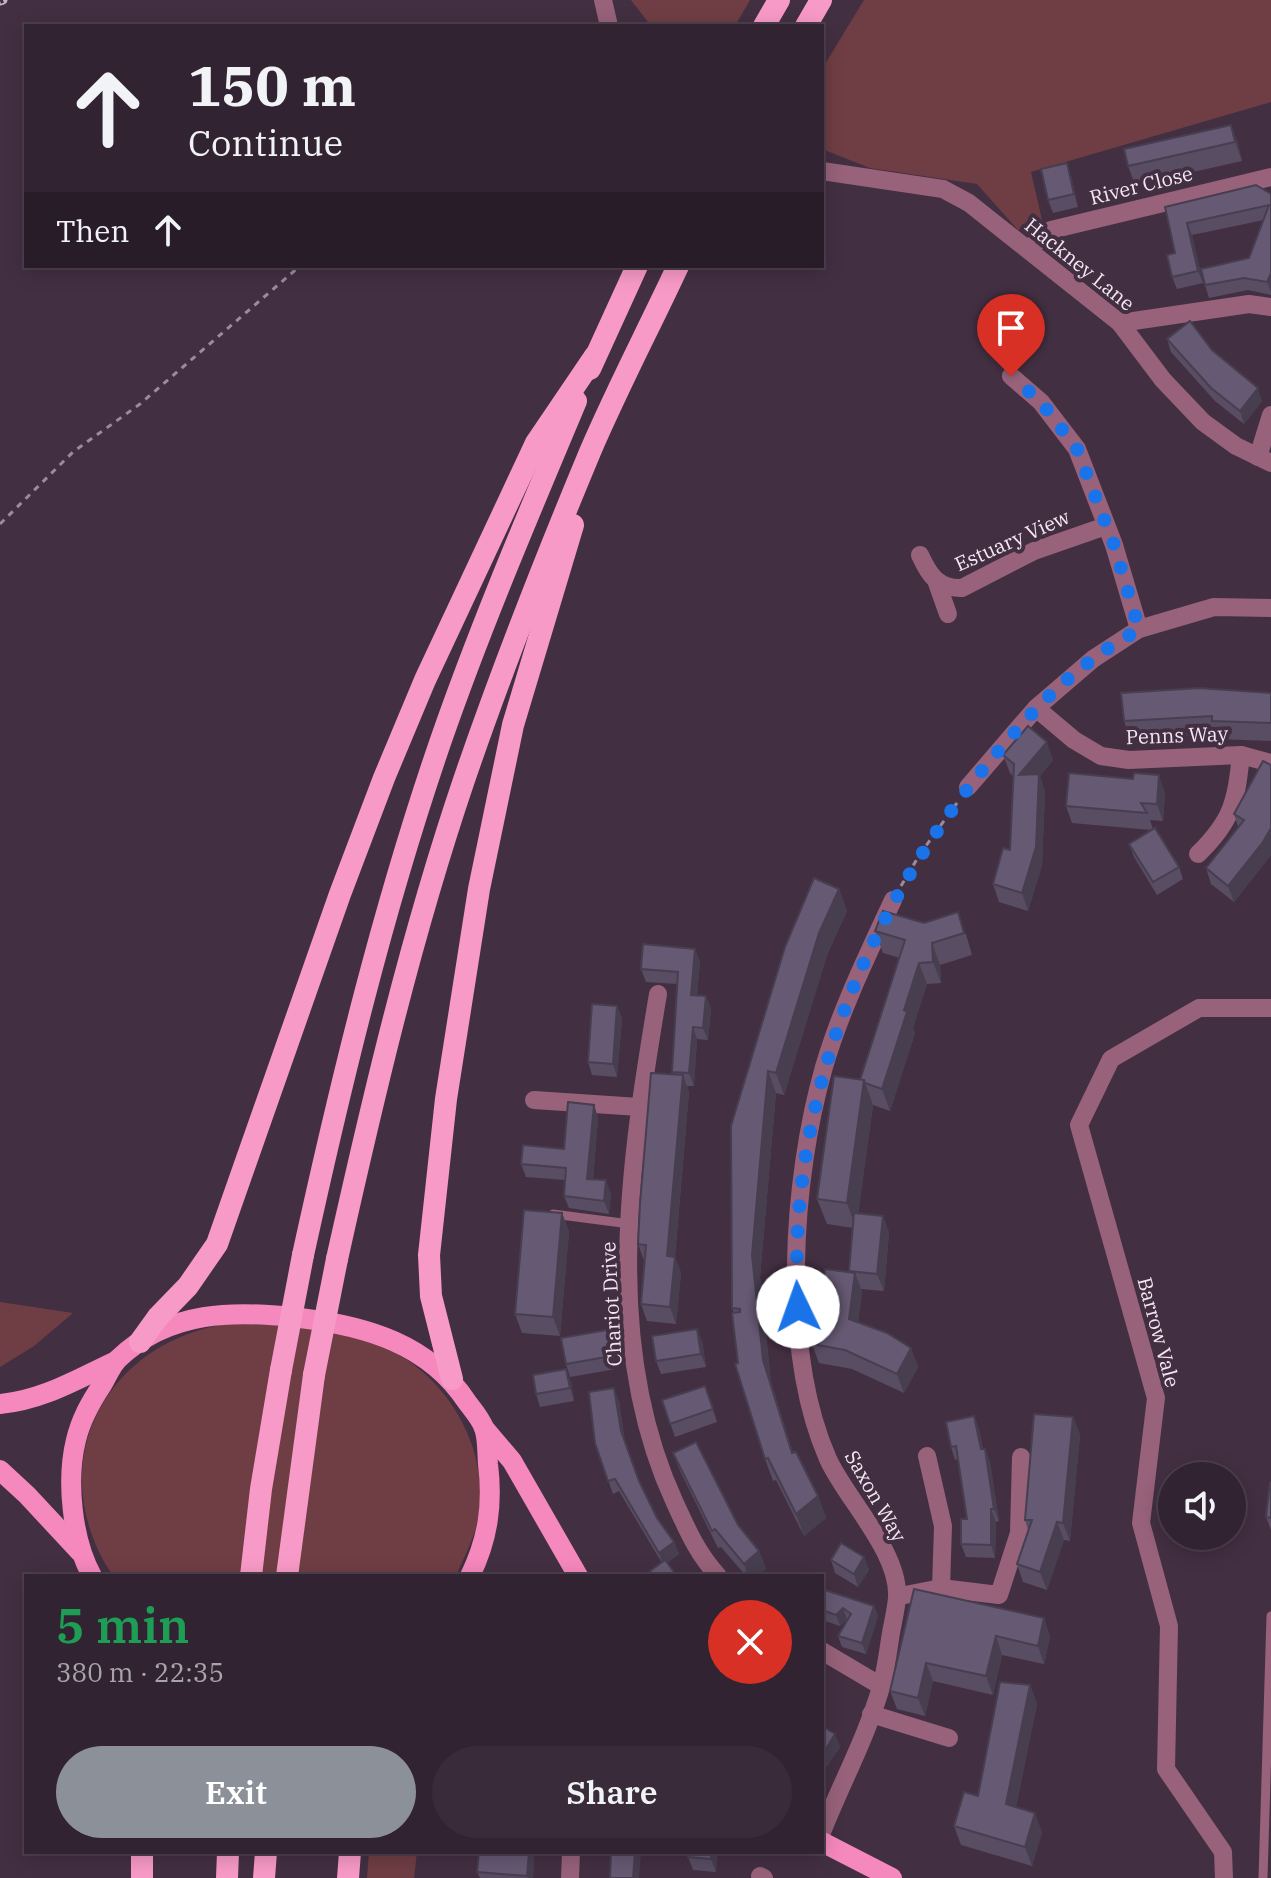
<!DOCTYPE html>
<html lang="en">
<head>
<meta charset="utf-8">
<style>
	:root { --surface:#322332; --page:#3a2b3a; --text:#f1f3f6; --muted:#a8a4ac; --line:#4d404d; --accent:#8c9099 }
	body { margin:0; font-family:"IBM Plex Serif",serif; background:var(--page); color:var(--text); height:100vh; display:flex; flex-direction:column; font-size:30px; white-space:nowrap }
	* { box-sizing:border-box; margin:0 }
	p { font-size:26px; color:var(--muted) }
	.icon { flex:none; width:44px; height:44px; fill:none; stroke:currentColor; stroke-width:2; stroke-linecap:round; stroke-linejoin:round }
	.map { position:relative; flex:1; overflow:hidden }
	.panel { position:absolute; left:24px; top:1574px; width:800px; height:280px; display:flex; flex-direction:column; background:var(--surface); border-radius:0px; box-shadow:0 4px 20px #0003,0 0 0 2px var(--line) }
	.panel>* { flex:none }
	.hud { position:absolute; left:24px; top:24px; width:800px; height:244px; border-radius:0px; box-shadow:0 4px 20px #0003,0 0 0 2px var(--line); background:#322332; color:var(--text); overflow:hidden }
	.buttons { position:absolute; left:1158px; top:1462px; display:grid; gap:16px }
	.buttons a { display:grid; place-items:center; width:88px; height:88px; border-radius:50%; background:var(--surface); box-shadow:0 4px 20px #0003,0 0 0 2px var(--line); font-size:40px }
	.pin { position:absolute; display:grid; place-items:center; width:68px; height:68px; color:#fff; margin:-82px -34px; border-radius:50% 50% 50% 0; rotate:-45deg; box-shadow:0 0 8px #0007 }
	.pin .icon { rotate:45deg }
	.me { position:absolute; width:88px; margin:-44px; rotate:357deg; stroke-linejoin:round; filter:drop-shadow(0 0 6px #0008) }
	.turn { display:flex; align-items:center; gap:28px; height:168px; padding:0 32px; font-size:36px }
	.turn .icon { width:104px; height:104px; stroke-width:2.5 }
	.turn b { display:block; font-size:56px; line-height:68px }
	.then { display:flex; align-items:center; height:76px; padding:0 32px; background:#0003; gap:16px; font-size:30px }
	.round { display:grid; place-items:center; flex:none; width:84px; height:84px; border-radius:42px; background:var(--page) }
	.summary { display:flex; align-items:center; justify-content:space-between; height:136px; padding:0 32px }
	h1 { font-size:48px; font-weight:600; line-height:60px; color:#1e9e55 }
	.primary-button { display:flex; gap:16px; margin-top:auto; padding:16px 32px }
	.primary-button a { flex:1; height:92px; border-radius:48px; background:var(--accent); color:#fff; font-size:32px; font-weight:600; line-height:92px; text-align:center }
	.primary-button a+a { background:var(--page); color:var(--text) }
	.map>svg:first-child { display:block }
</style>
</head>
<body>
<div class="map">
<svg width="1271" height="1878" viewBox="0 0 1271 1878">
	<rect width="100%" height="100%" fill="#432f42"/>
	<g fill="#6f3e44">
		<path d="M631 0H750L735 26H651Z"/>
		<path d="M864 0H1271V102L1031 172 1042 220 1018 230 977 184 870 168 822 149V69Z"/>
		<path d="M0 1302 73 1313 34 1346 0 1367Z"/>
		<path d="M226 1324C277 1324 336 1327 384 1347 447 1375 491 1449 478 1519 474 1539 464 1557 456 1576H113C41 1469 101 1344 226 1324Z"/>
		<path d="M369 1852H417L414 1878H367Z"/>
	</g>
	<g fill="none" stroke-linecap="round" stroke-linejoin="round">
		<g stroke="#9c8c9b" stroke-width="3" stroke-dasharray="6 6" stroke-linecap="butt">
			<path d="M0 524 73 452 140 404 300 266"/>
			<path d="M901 886 920 854 957 803"/>
		</g>
		<g stroke="#97627a" stroke-width="9">
			<path d="M553 1214 630 1224"/>
			<path d="M1263 1878 1271 1616"/>
		</g>
		<g stroke="#97627a" stroke-width="18">
			<path d="M603 0 609 26"/>
			<path d="M822 171 943 189 969 203 1120 323 1163 380 1203 422 1236 446 1271 463"/>
			<path d="M1028 249 1051 230 1271 177"/>
			<path d="M1120 323 1249 304 1271 307"/>
			<path d="M1011 376 1041 402 1077 449 1114 545 1139 629"/>
			<path d="M1258 457 1271 415"/>
			<path d="M920 555C929 575 938 589 962 588L1034 551 1106 526"/>
			<path d="M937 583 948 614"/>
			<path d="M1036 708 1074 740 1101 756 1129 760 1241 755 1271 763"/>
			<path d="M968 787 1036 708 1093 659 1139 629 1214 607 1271 608"/>
			<path d="M1198 854C1233 820 1236 801 1241 755"/>
			<path d="M658 994C630 1161 601 1344 675 1503 688 1531 697 1553 718 1576"/>
			<path d="M534 1100 639 1107"/>
			<path d="M927 1456 943 1526 941 1588"/>
			<path d="M900 1596 941 1588 999 1595 1019 1533 1021 1457"/>
			<path d="M822 1651 881 1686"/>
			<path d="M871 1714 949 1738"/>
			<path d="M822 1832C841 1784 867 1736 881 1687 886 1670 888 1651 891 1633 893 1622 896 1609 897 1598 900 1552 846 1499 828 1459 780 1350 792 1179 824 1067 841 1009 868 954 893 900"/>
			<path d="M760 1876 764 1878"/>
			<path d="M570 1878 571 1852"/>
			<path d="M1224 1878 1223 1852 1166 1769 1169 1626 1141 1523 1156 1398 1079 1125 1111 1059 1199 1008H1271"/>
		</g>
		<g stroke="#f588bd" stroke-width="20">
			<path d="M0 1404C43 1400 77 1379 116 1361"/>
			<path d="M484 1428 512 1461 578 1576"/>
			<path d="M0 1470 27 1495 80 1552"/>
			<path d="M92 1576C72 1540 66 1480 76 1440 81 1419 90 1403 102 1385 107 1377 111 1366 118 1359 169 1310 235 1310 300 1318 366 1326 429 1344 467 1402 473 1410 481 1419 484 1428 488 1438 487 1453 488 1464 493 1505 488 1539 470 1576"/>
			<path d="M822 1842 892 1878"/>
		</g>
		<g stroke="#f89ac7" stroke-width="22">
			<path d="M764 26 779 0"/>
			<path d="M806 26 821 0"/>
			<path d="M590 369 637 266"/>
			<path d="M303 1255C341 1082 383 908 441 740 481 625 529 513 576 401"/>
			<path d="M337 1259C373 1098 411 936 464 780 502 669 545 560 590 452 617 389 649 328 678 266"/>
			<path d="M140 1342 158 1317 188 1286 217 1244 340 894 384 778 425 680 536 443 595 356"/>
			<path d="M452 1379 431 1296 429 1255 446 1099 479 889 513 725 573 525"/>
			<path d="M251 1576 261 1489 281 1370"/>
			<path d="M287 1576 314 1375"/>
			<path d="M142 1852V1878"/>
			<path d="M227 1878 228 1852"/>
			<path d="M264 1878 266 1852"/>
			<path d="M348 1878 350 1852"/>
		</g>
		<defs>
			<path id="rail" d="M0 1 3 0"/>
		</defs>
		<use href="#rail" stroke="#c4b5c3" stroke-width="9"/>
		<use href="#rail" stroke="#432f42" stroke-width="6" stroke-dasharray="18" stroke-linecap="butt"/>
		<g stroke="#f89ac7" stroke-width="22">
			<path d="M281 1370 303 1255"/>
			<path d="M314 1375 337 1259"/>
		</g>
	</g>
	<g fill="#584d63">
		<path d="M1231 125 1238 144 1242 161 1135 185 1128 166Z"/>
		<path d="M1071 176 1078 207 1053 213 1048 200Z"/>
		<path d="M1271 194V295L1248 290 1209 298 1205 285 1249 258 1264 220 1192 235 1203 283 1177 289 1172 277 1175 253 1165 207Z"/>
		<path d="M1167 339 1212 350 1262 401 1244 424 1215 401 1171 352Z"/>
		<path d="M1271 693V741L1218 739 1216 734 1130 739 1124 721Z"/>
		<path d="M1003 755 1053 760 1040 776 1045 792 1042 865 1028 911 999 902 993 884 1010 850 1013 776 1010 773Z"/>
		<path d="M1271 765V855L1234 902 1211 884 1206 868 1238 827 1234 814Z"/>
		<path d="M1165 793 1163 821 1150 820 1153 829 1179 867 1183 879 1157 895 1134 857 1129 844 1151 830 1072 823 1066 806Z"/>
		<path d="M839 889 847 911 827 955 784 1095 776 1093 760 1277 771 1382 793 1453 818 1496 826 1518 804 1536 776 1480 773 1481 765 1459 738 1363 734 1313 732 1308 785 947Z"/>
		<path d="M883 911 966 934 972 955 940 965 941 983 927 984 913 1028 915 1033 890 1111 873 1105 858 1214 883 1216 889 1233 884 1291 861 1289 862 1292 858 1322 911 1348 918 1367 904 1393 852 1369 819 1363 812 1344 819 1317 849 1272 853 1228 827 1224 817 1199 860 1080 900 958 883 953 875 931Z"/>
		<path d="M700 961 697 995 706 996 711 1009 708 1040 697 1039 694 1086H687L689 1092 675 1257 681 1273 676 1324 647 1321 641 1304 644 1261 638 1244 673 1074 677 984 646 982 641 969Z"/>
		<path d="M617 1006 622 1019 617 1077 592 1075 588 1062Z"/>
		<path d="M594 1105 598 1118 593 1179 611 1193 609 1214 569 1208 564 1196 565 1180 526 1177 521 1164 564 1149Z"/>
		<path d="M562 1213 569 1232 560 1336 522 1333 515 1314Z"/>
		<path d="M702 1341 706 1367 661 1374 656 1361Z"/>
		<path d="M612 1342 616 1369 570 1377 566 1364Z"/>
		<path d="M571 1382 574 1401 540 1407 536 1394Z"/>
		<path d="M705 1386 717 1422 675 1437 662 1400Z"/>
		<path d="M619 1401 625 1443 639 1482 657 1518 674 1542 679 1554 667 1563 677 1576H652L650 1571 662 1563 619 1491 613 1494 595 1443Z"/>
		<path d="M974 1416 979 1429 983 1449H985L990 1462 999 1521 996 1522 995 1558 966 1557 961 1544 967 1519 958 1459 955 1460 951 1447Z"/>
		<path d="M1073 1417 1080 1435 1070 1541 1064 1540 1047 1590 1023 1582 1017 1564 1028 1530 1025 1520Z"/>
		<path d="M673 1453 738 1525 759 1551 766 1569 757 1576H746L721 1547 718 1548 680 1471Z"/>
		<path d="M1271 1483V1530L1266 1517Z"/>
		<path d="M864 1557 869 1570 858 1587 835 1573 831 1560Z"/>
		<path d="M822 1589 874 1606 878 1616 866 1654 842 1647 838 1636 848 1620 847 1619 840 1626 822 1620Z"/>
		<path d="M914 1589 1044 1618 1050 1637 1044 1664 1002 1655 993 1695 933 1681 925 1716 897 1709 890 1691Z"/>
		<path d="M1030 1685 1037 1704 1016 1807 1042 1832 1032 1866 961 1845 954 1826 978 1796Z"/>
		<path d="M822 1726 840 1747 827 1766 822 1763Z"/>
		<path d="M688 1852H717L716 1872 693 1870 688 1857Z"/>
		<path d="M534 1858 533 1878H480L477 1872Z"/>
	</g>
	<g fill="#473e50">
		<path d="M1231 125 1238 144 1242 161 1235 142Z"/>
		<path d="M1067 163 1071 176 1078 207 1074 194Z"/>
		<path d="M1187 223 1192 235 1203 283 1198 271Z"/>
		<path d="M1271 273V292L1267 282Z"/>
		<path d="M1258 388 1262 401 1244 424 1240 411Z"/>
		<path d="M1047 742 1053 760 1040 776 1045 792 1042 865 1028 911 1022 893 1019 775Z"/>
		<path d="M1159 775 1165 793 1163 821 1157 804Z"/>
		<path d="M1271 828V855L1234 902 1228 886Z"/>
		<path d="M839 889 847 911 827 955 784 1095 776 1073 819 933Z"/>
		<path d="M932 943 940 965 941 983 933 962Z"/>
		<path d="M695 949 700 961 696 1008 691 995Z"/>
		<path d="M919 963 927 984 913 1028 915 1033 890 1111 882 1089 904 1010Z"/>
		<path d="M706 996 711 1009 708 1040 703 1028Z"/>
		<path d="M617 1006 622 1019 617 1077 613 1064Z"/>
		<path d="M693 1027 697 1039 694 1086 689 1073Z"/>
		<path d="M768 1071 776 1093 760 1277 771 1382 800 1475 763 1360 752 1255Z"/>
		<path d="M683 1075 689 1092 674 1265 675 1257 681 1273 676 1324 670 1307 667 1256Z"/>
		<path d="M864 1080 873 1105 856 1228 847 1203Z"/>
		<path d="M594 1105 598 1118 592 1191 587 1179Z"/>
		<path d="M606 1180 611 1193 609 1214 604 1201Z"/>
		<path d="M562 1213 569 1232 560 1336 553 1317Z"/>
		<path d="M883 1216 889 1233 884 1291 877 1274Z"/>
		<path d="M855 1273 862 1292 856 1338 849 1319Z"/>
		<path d="M697 1329 702 1341 706 1367 701 1354Z"/>
		<path d="M607 1330 612 1342 616 1369 612 1356Z"/>
		<path d="M911 1348 918 1367 904 1393 897 1374Z"/>
		<path d="M566 1369 571 1382 574 1401 570 1388Z"/>
		<path d="M614 1388 619 1401 625 1443 621 1431Z"/>
		<path d="M974 1416 979 1429 985 1462 981 1449Z"/>
		<path d="M1073 1417 1080 1435 1070 1541 1063 1523Z"/>
		<path d="M985 1449 990 1462 999 1521 994 1509Z"/>
		<path d="M818 1496 826 1518 804 1536 796 1514Z"/>
		<path d="M991 1509 996 1522 995 1558 991 1545Z"/>
		<path d="M1057 1522 1064 1540 1047 1590 1040 1572Z"/>
		<path d="M674 1542 679 1554 663 1566 659 1553Z"/>
		<path d="M759 1551 766 1569 757 1576H748L744 1564Z"/>
		<path d="M864 1557 869 1570 858 1587 854 1574Z"/>
		<path d="M874 1606 878 1616 866 1654 862 1643Z"/>
		<path d="M843 1608 847 1619 840 1626 836 1615Z"/>
		<path d="M1044 1618 1050 1637 1044 1664 1038 1646Z"/>
		<path d="M996 1636 1002 1655 993 1695 986 1676Z"/>
		<path d="M926 1663 933 1681 925 1716 918 1698Z"/>
		<path d="M1030 1685 1037 1704 1013 1823 1006 1804Z"/>
		<path d="M835 1734 840 1747 827 1766 823 1754Z"/>
		<path d="M1035 1813 1042 1832 1032 1866 1025 1847Z"/>
		<path d="M529 1852H532L534 1858 533 1878H528L527 1876Z"/>
		<path d="M635 1852H641L639 1878H633Z"/>
		<path d="M711 1852H717L716 1872 711 1859Z"/>
	</g>
	<g fill="#665973" stroke="#473e50" stroke-width="2">
		<path d="M1231 125 1235 142 1128 166 1124 149Z"/>
		<path d="M1067 163 1074 194 1048 200 1041 169Z"/>
		<path d="M1256 185 1271 194V273L1267 282 1244 278 1205 285 1201 269 1249 258 1269 205 1187 223 1198 271 1172 277 1167 255 1175 253 1165 207Z"/>
		<path d="M1190 321 1212 350 1258 388 1240 411 1211 388 1167 339Z"/>
		<path d="M1199 688 1271 693V723L1212 721V716L1124 721 1121 693Z"/>
		<path d="M1028 726 1047 742 1019 775 1039 774 1036 847 1022 893 993 884 1003 848 1010 850 1014 764 1003 755Z"/>
		<path d="M1263 761 1271 765V828L1263 842 1228 886 1206 868 1244 820 1234 814Z"/>
		<path d="M1069 773 1133 779 1134 773 1159 775 1157 804 1141 803 1147 813 1066 806Z"/>
		<path d="M1155 828 1179 867 1153 882 1129 844Z"/>
		<path d="M814 878 839 889 819 933 776 1073 768 1071 752 1255 763 1360 792 1453 796 1452 818 1496 796 1514 768 1458 765 1459 735 1364 738 1363 732 1313 740 1312V1309L732 1308 731 1126 785 947Z"/>
		<path d="M883 911 924 923 958 912 964 933 932 943 933 962 919 963 904 1010 907 1012 882 1089 865 1083 864 1080H860L905 940 875 931Z"/>
		<path d="M643 944 695 949 691 995 706 996 703 1028 693 1027 689 1073 672 1072 678 972 641 969Z"/>
		<path d="M592 1004 617 1006 613 1064 588 1062Z"/>
		<path d="M651 1073 683 1075 667 1256 675 1257 670 1307 641 1304 646 1245 638 1244 640 1204Z"/>
		<path d="M834 1076 864 1080 847 1203 817 1199Z"/>
		<path d="M568 1102 594 1105 587 1179 606 1180 604 1201 564 1196 566 1168 521 1164 523 1145 564 1149Z"/>
		<path d="M524 1210 562 1213 553 1317 515 1314Z"/>
		<path d="M854 1213 883 1216 877 1274 849 1271Z"/>
		<path d="M825 1269 855 1273 849 1319 887 1333 911 1348 897 1374 845 1350 812 1344 815 1317H819Z"/>
		<path d="M697 1329 701 1354 656 1361 652 1336Z"/>
		<path d="M607 1330 612 1356 566 1364 561 1338Z"/>
		<path d="M566 1369 570 1388 536 1394 533 1375Z"/>
		<path d="M705 1386 713 1409 670 1424 662 1400Z"/>
		<path d="M614 1388 621 1431 639 1481 657 1518 674 1542 659 1553 615 1479 608 1481 595 1443 589 1392Z"/>
		<path d="M1034 1414 1073 1417 1063 1523 1057 1522 1040 1572 1017 1564 1032 1520H1025Z"/>
		<path d="M974 1416 981 1449H985L994 1509H991V1545L961 1544V1519H967L956 1446 951 1447 946 1422Z"/>
		<path d="M696 1442 738 1525 759 1551 744 1564 715 1529 712 1531 673 1453Z"/>
		<path d="M1270 1483H1271V1518L1266 1517Z"/>
		<path d="M841 1543 864 1557 854 1574 831 1560Z"/>
		<path d="M665 1560 677 1576H654L650 1571Z"/>
		<path d="M822 1589 874 1606 862 1643 838 1636 851 1614 843 1608 836 1615 822 1610Z"/>
		<path d="M914 1589 1044 1618 1038 1646 996 1636 986 1676 926 1663 918 1698 890 1691Z"/>
		<path d="M1000 1682 1030 1685 1006 1804 1035 1813 1025 1847 954 1826 964 1792 978 1796Z"/>
		<path d="M822 1726 835 1734 823 1754 822 1753Z"/>
		<path d="M479 1852H529L527 1876 477 1872Z"/>
		<path d="M611 1852H635L633 1878H610Z"/>
		<path d="M688 1852H711V1859L688 1857Z"/>
	</g>
	<g fill="none" stroke-linecap="round" stroke-linejoin="round">
		<path stroke="#1a73e8" stroke-width="14" stroke-dasharray="0 25.2" d="M798 1307C786 1108 864 912 990 761 1021 724 1054 687 1093 659 1107 648 1124 639 1139 629L1114 545 1077 449 1041 402 1011 376"/>
	</g>
	<g text-anchor="middle" dominant-baseline="central" stroke-width="8" stroke-linejoin="round" paint-order="stroke">
		<g font-size="20" fill="#f4e7f3" stroke="#432f42">
			<text transform="translate(1141 185) rotate(-14)">River Close</text>
			<text transform="translate(1080 264) rotate(39)">Hackney Lane</text>
			<text transform="translate(1012 540) rotate(-24)">Estuary View</text>
			<text transform="translate(1177 735) rotate(-2)">Penns Way</text>
			<text transform="translate(611 1304) rotate(-93)">Chariot Drive</text>
			<text transform="translate(1159 1332) rotate(75)">Barrow Vale</text>
			<text transform="translate(876 1496) rotate(60)">Saxon Way</text>
		</g>
	</g>
</svg>
<div class="buttons">
<a><svg class="icon" aria-label="sound" viewBox="0 0 24 24"><path d="M4 9h4l5-4v14l-5-4H4zM17 9q2 3 0 6"/></svg></a>
</div>
<div class="pin" style="left:1011px;top:376px;background:#d93025"><svg class="icon" aria-label="arrive" viewBox="0 0 24 24"><path d="M6 21V4h12l-3 4 3 4H6"/></svg></div>
<svg class="me" style="left:798px;top:1307px" viewBox="-20 -20 40 40"><circle r="19" fill="#fff"/><path d="M0-13L10 11 0 6-10 11z" fill="#1a73e8"/></svg>
<div class="hud">
<div class="turn"><svg class="icon" aria-label="ahead" viewBox="0 0 24 24"><path d="M12 20V5M6 11l6-6 6 6"/></svg><div><b>150 m</b>Continue</div></div>
<div class="then">Then<svg class="icon" aria-label="ahead" viewBox="0 0 24 24"><path d="M12 20V5M6 11l6-6 6 6"/></svg></div>
</div>
<section class="panel">
<div class="summary"><div><h1>5 min</h1><p>380 m · 22:35</p></div><a class="round" style="background:#d93025;color:#fff"><svg class="icon" aria-label="close" viewBox="0 0 24 24"><path d="M6 6l12 12M18 6L6 18"/></svg></a></div>
<div class="primary-button"><a>Exit</a><a>Share</a></div>
</section>
</div>
</body>
</html>
